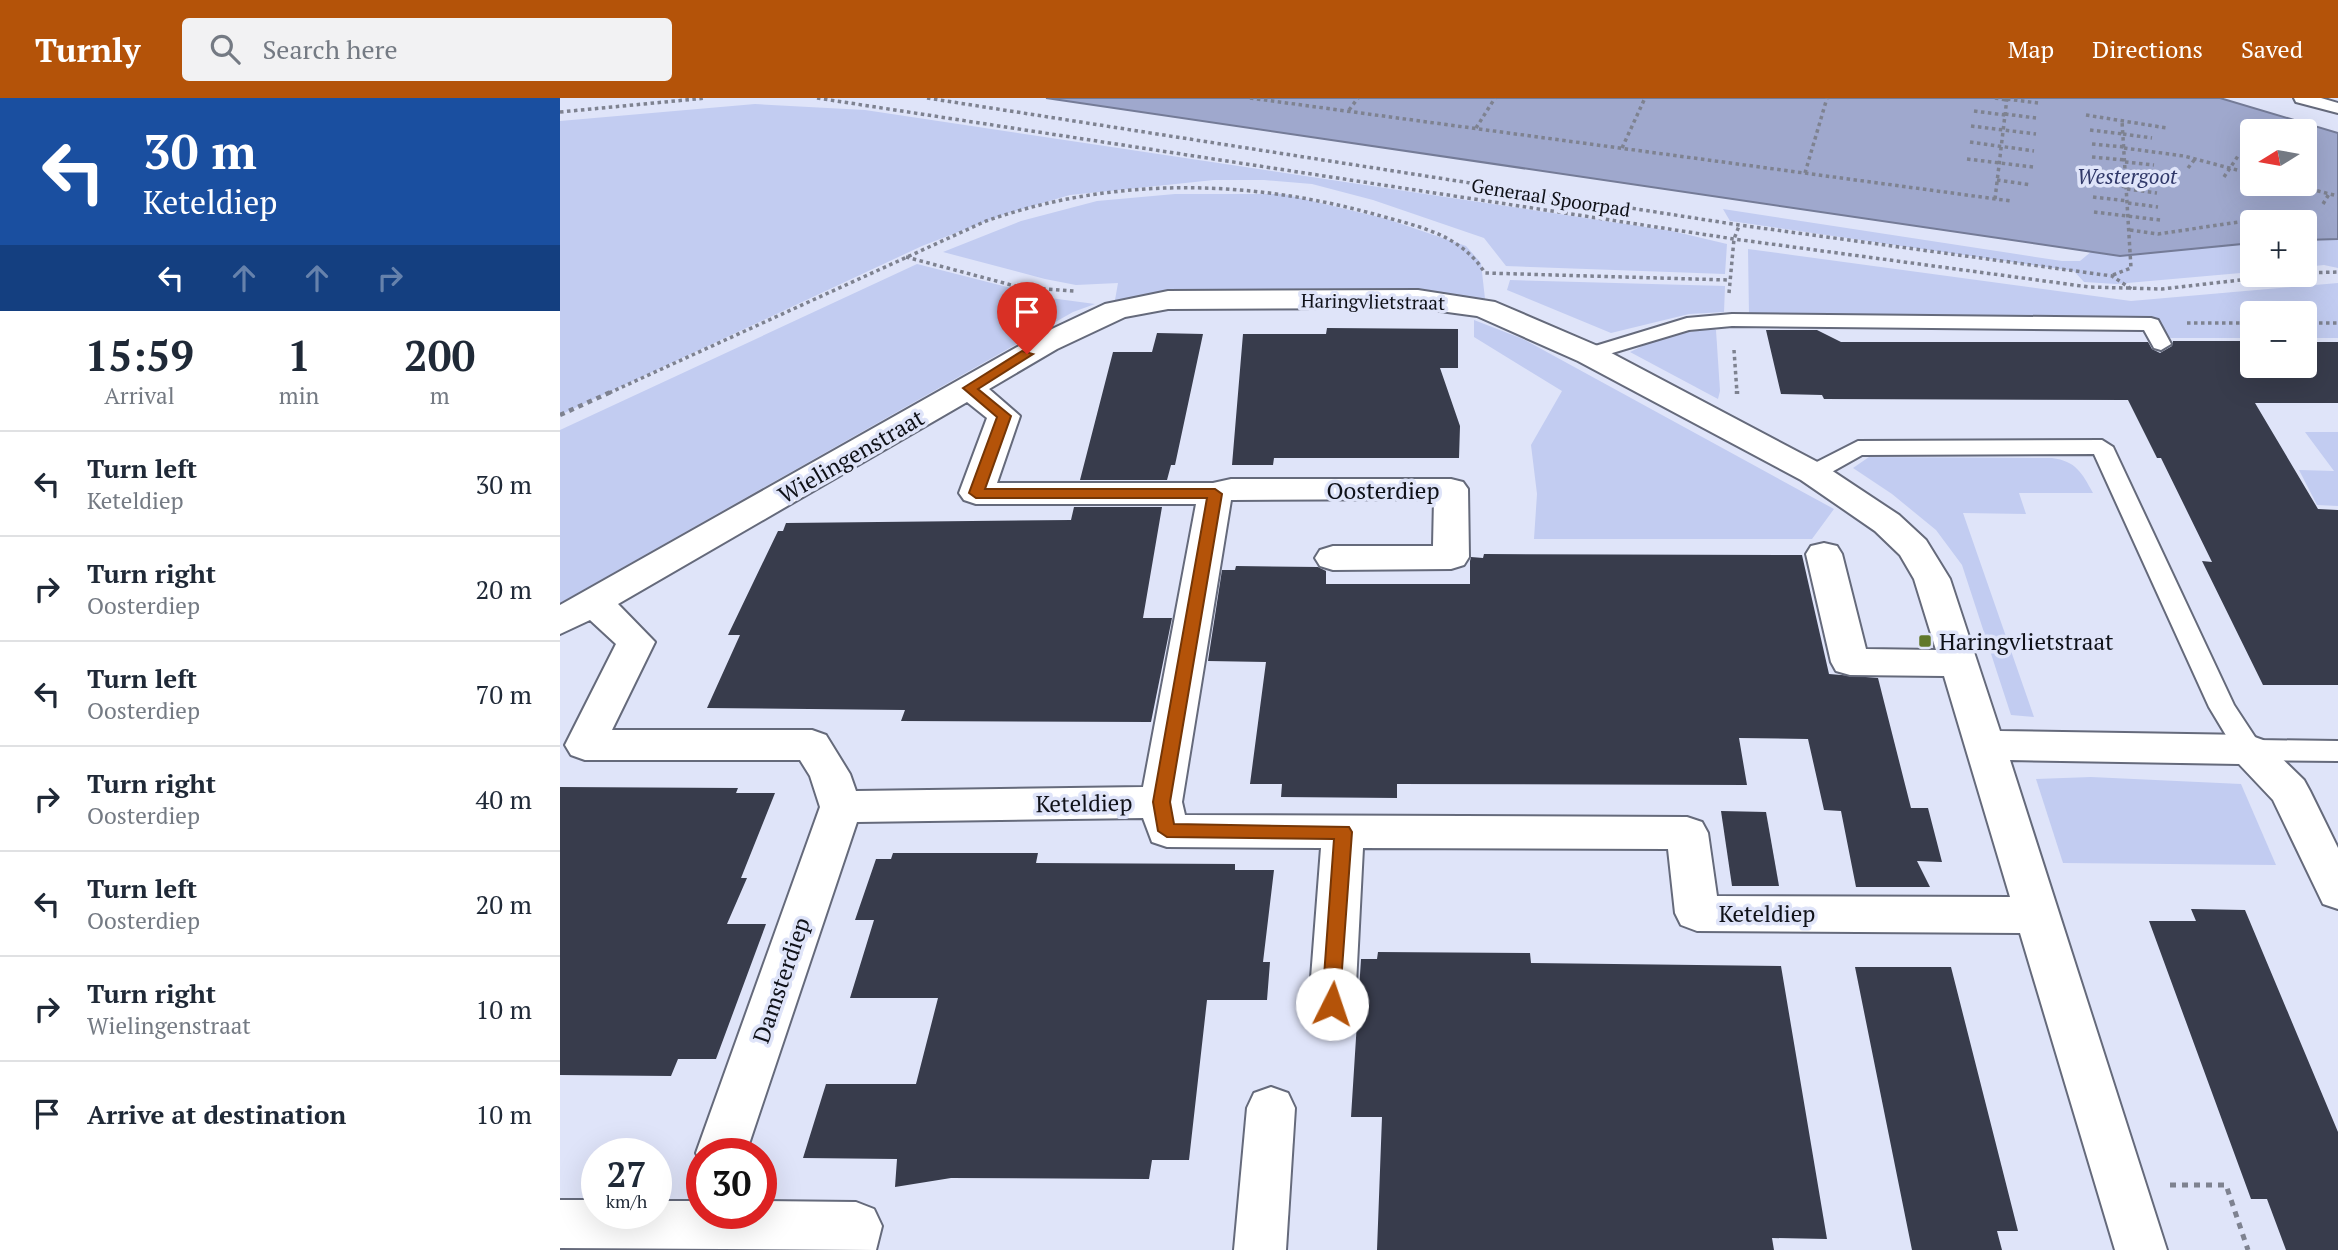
<!DOCTYPE html>
<html lang="en">
<head>
<meta charset="utf-8">
<style>
	:root { --surface:#fff; --page:#f2f2f3; --text:#1f2937; --muted:#747a83; --line:#e0e1e3; --accent:#b45309 }
	body { margin:0; font-family:"PT Serif",serif; background:var(--page); color:var(--text); height:100vh; display:flex; flex-direction:column; font-size:26px; white-space:nowrap }
	* { box-sizing:border-box; margin:0 }
	p { font-size:23px; color:var(--muted) }
	.icon { flex:none; width:38px; height:38px; fill:none; stroke:currentColor; stroke-width:2; stroke-linecap:round; stroke-linejoin:round }
	.map { position:relative; flex:1; overflow:hidden }
	.panel { display:flex; flex-direction:column; background:var(--surface); width:560px }
	.panel>* { flex:none }
	.hud { background:#1a4fa0; color:#fff; overflow:hidden }
	.needle { width:46px; rotate:259deg }
	.fabs { position:absolute; left:1680px; top:21px; display:grid; gap:14px }
	.fabs a { display:grid; place-items:center; width:77px; height:77px; border-radius:7px; background:var(--surface); box-shadow:0 7px 28px #0002; font-size:35px }
	.speed { position:absolute; left:21px; top:1040px; display:flex; gap:14px; font-size:35px; font-weight:700; text-align:center }
	.speed>* { display:grid; place-content:center; width:91px; height:91px; border-radius:50%; background:var(--surface); box-shadow:0 7px 28px #0002; line-height:1 }
	.speed small { font-size:18px; font-weight:400 }
	.speed .limit { border:10px solid #d22; background:#fff; color:#111 }
	.pin { position:absolute; display:grid; place-items:center; width:60px; height:60px; color:#fff; margin:-72px -30px; border-radius:50% 50% 50% 0; rotate:-45deg; box-shadow:0 0 7px #0007 }
	.pin .icon { rotate:45deg }
	.me { position:absolute; width:77px; margin:-38px; rotate:4deg; stroke-linejoin:round; filter:drop-shadow(0 0 5px #0008) }
	.turn { display:flex; align-items:center; gap:24px; height:147px; padding:0 28px; font-size:32px }
	.turn .icon { width:91px; height:91px; stroke-width:2.5 }
	.turn b { display:block; font-size:49px; line-height:60px }
	.lanes { display:flex; align-items:center; height:66px; padding:0 28px; background:#0003; justify-content:center; gap:35px; direction:ltr }
	.lanes .off { opacity:.35 }
	.eta { display:flex; justify-content:space-evenly; align-items:center; height:119px; text-align:center }
	.eta b { font-size:42px; font-weight:800; line-height:49px }
	ul { padding:0; list-style:none }
	li { display:flex; align-items:center; gap:21px; height:105px; padding:0 28px; border-top:2px solid var(--line) }
	li div { flex:1 }
	li b { display:block; font-size:26px }
	li em { font-style:normal }
	header { display:flex; align-items:center; gap:42px; box-sizing:border-box; height:98px; padding:0 35px; background:var(--accent); color:#fff }
	header strong { font-size:33px }
	nav { display:flex; gap:38px; margin-inline-start:auto; font-size:24px }
	.search { width:490px; height:63px; background:var(--page); display:flex; align-items:center; gap:18px; box-sizing:border-box; padding:0 24px; border-radius:7px; color:var(--muted); font-size:26px }
	main { display:flex; flex:1; min-height:0 }
	.map>svg:first-child { display:block }
</style>
</head>
<body>
<header>
<strong>Turnly</strong>
<div class="search"><svg class="icon" aria-label="search" viewBox="0 0 24 24"><circle cx="10" cy="10" r="6"/><path d="M15 15l6 6"/></svg>Search here</div>
<nav><a>Map</a><a>Directions</a><a>Saved</a></nav>
</header>
<main>
<section class="panel">
<div class="hud">
<div class="turn"><svg class="icon" aria-label="left" viewBox="0 0 24 24"><path d="M17 20v-9H6M10 6l-5 5 5 5"/></svg><div><b>30 m</b>Keteldiep</div></div>
<div class="lanes"><svg class="icon" aria-label="left" viewBox="0 0 24 24"><path d="M17 20v-9H6M10 6l-5 5 5 5"/></svg><svg class="icon off" aria-label="ahead" viewBox="0 0 24 24"><path d="M12 20V5M6 11l6-6 6 6"/></svg><svg class="icon off" aria-label="ahead" viewBox="0 0 24 24"><path d="M12 20V5M6 11l6-6 6 6"/></svg><svg class="icon off" aria-label="right" viewBox="0 0 24 24"><path d="M7 20v-9h11M14 6l5 5-5 5"/></svg></div>
</div>
<div class="eta">
<div><b>15:59</b><p>Arrival</p></div>
<div><b>1</b><p>min</p></div>
<div><b>200</b><p>m</p></div>
</div>
<ul>
<li><svg class="icon" aria-label="left" viewBox="0 0 24 24"><path d="M17 20v-9H6M10 6l-5 5 5 5"/></svg><div><b>Turn left</b><p>Keteldiep</p></div><em>30 m</em></li>
<li><svg class="icon" aria-label="right" viewBox="0 0 24 24"><path d="M7 20v-9h11M14 6l5 5-5 5"/></svg><div><b>Turn right</b><p>Oosterdiep</p></div><em>20 m</em></li>
<li><svg class="icon" aria-label="left" viewBox="0 0 24 24"><path d="M17 20v-9H6M10 6l-5 5 5 5"/></svg><div><b>Turn left</b><p>Oosterdiep</p></div><em>70 m</em></li>
<li><svg class="icon" aria-label="right" viewBox="0 0 24 24"><path d="M7 20v-9h11M14 6l5 5-5 5"/></svg><div><b>Turn right</b><p>Oosterdiep</p></div><em>40 m</em></li>
<li><svg class="icon" aria-label="left" viewBox="0 0 24 24"><path d="M17 20v-9H6M10 6l-5 5 5 5"/></svg><div><b>Turn left</b><p>Oosterdiep</p></div><em>20 m</em></li>
<li><svg class="icon" aria-label="right" viewBox="0 0 24 24"><path d="M7 20v-9h11M14 6l5 5-5 5"/></svg><div><b>Turn right</b><p>Wielingenstraat</p></div><em>10 m</em></li>
<li><svg class="icon" aria-label="arrive" viewBox="0 0 24 24"><path d="M6 21V4h12l-3 4 3 4H6"/></svg><div><b>Arrive at destination</b></div><em>10 m</em></li>
</ul>
</section>
<div class="map">
<svg width="1778" height="1152" viewBox="0 0 1778 1152">
	<rect width="100%" height="100%" fill="#dfe4f9"/>
	<g fill="#c2ccf1">
		<path d="M195 6 305 12 1112 133 1167 146 1165 176 946 168 924 140 813 102 752 86 704 82H654L510 97 445 116 362 148 0 317V23Z"/>
		<path d="M615 96H723L827 121 906 148 921 165 925 201 882 196 579 199 555 202 558 185 516 187 485 181 383 154 461 123 537 103Z"/>
		<path d="M1163 111 1502 163H1520L1532 153 1560 158 1692 145V174L1556 186 1524 184 1514 173 1170 123Z"/>
		<path d="M1778 141V170L1764 167 1745 169V142Z"/>
		<path d="M1188 151 1571 203 1778 185V240H1745V215H1692V240H1592L1588 230 1189 217Z"/>
		<path d="M357 166 490 200 535 206 513 214 0 505V332Z"/>
		<path d="M950 182 1165 188 1164 214 1129 216 1051 235 947 192Z"/>
		<path d="M914 222 963 241 1274 411 1252 441H974L977 396 971 347 1002 293 914 239Z"/>
		<path d="M1151 230 1156 232 1160 293 1158 301 1070 254 1101 239Z"/>
		<path d="M1745 334H1778V408L1757 407 1739 372 1774 373Z"/>
		<path d="M1309 359 1492 360C1516 363 1522 375 1533 395H1459L1466 416 1403 415 1474 619 1451 617 1402 467 1376 432 1332 396 1293 370Z"/>
		<path d="M1531 679 1681 686 1716 767 1503 765 1476 681Z"/>
	</g>
	<path fill="#9fa8cd" stroke="#747b97" stroke-width="2" fill-rule="evenodd" d="M486 0H1660L1778 35V141L1745 142V124H1692V145L1560 158ZM1692 33H1745V86H1692Z"/>
	<g fill="#383c4c">
		<path d="M767 230 898 231V270H880L900 328 899 360H714L713 367H672L683 236H766Z"/>
		<path d="M1206 232H1257L1281 244H1588L1592 251 1600 255 1612 248 1613 243H1692V268H1745V244H1778V305H1695L1758 411 1778 412V587H1703L1642 463 1652 464 1601 360H1597L1568 302 1264 301 1262 297 1221 296Z"/>
		<path d="M597 235 643 236 615 367H611L607 382H520L553 254H592Z"/>
		<path d="M514 409H602L583 520H612L591 624 341 623 345 612 147 610 180 537H168L218 433H223L226 425 511 422Z"/>
		<path d="M924 456 1242 457 1269 576 1318 580 1351 710H1368L1382 764 1357 763 1370 789H1296L1281 713 1264 712 1248 641 1179 640 1187 687 837 686V700L721 699 722 686H690L706 564 648 563 662 472H675L676 468 758 469 766 473V486H910V463L911 459 923 460Z"/>
		<path d="M0 689 178 690 176 695H215L181 780H187L167 826H206L156 961H118L111 978 0 977Z"/>
		<path d="M1161 713 1206 714 1219 788H1172Z"/>
		<path d="M333 755H478L476 765 675 766V772H714L703 864H710L707 902H647L629 1062H592L589 1081 391 1080 335 1089 337 1061 243 1060 266 986H356L378 900H290L314 822H295L316 761H331Z"/>
		<path d="M1631 811 1685 812 1778 1034V1152H1726L1707 1101H1691L1589 823H1636Z"/>
		<path d="M818 854 970 855 971 865 1221 868 1267 1141 1212 1140 1214 1152H817L822 1019H791L801 861H817Z"/>
		<path d="M1295 869H1391L1458 1133H1437L1442 1152H1352Z"/>
	</g>
	<g fill="none" stroke-linecap="round" stroke-linejoin="round">
		<defs>
			<g id="service">
				<path d="M1734 0H1761L1778 5V15L1736 4Z"/>
				<path d="M1172 216 1591 220 1598 222 1611 246 1601 252 1594 250 1584 232 1172 228 1129 232 1029 262 1018 256 1022 252 1127 220Z"/>
				<path d="M1542 342 1553 349 1674 607 1697 642 1778 643V663L1689 662 1679 659 1649 609 1534 356 1302 357 1261 380H1245L1242 375 1245 370 1298 343Z"/>
			</g>
			<g id="minor">
				<path d="M858 192 935 204 1040 249 1265 368 1339 417 1366 442 1390 481 1440 633 1689 637 1703 642 1744 682 1750 693 1778 750V811L1763 806 1713 702 1679 666 1450 662 1607 1152H1555L1460 835 1137 833 1121 827 1115 815 1108 751 803 750 795 906 788 920 772 925 756 920 749 906 761 750 607 749 592 744 583 720 297 724 186 1055H142V1067L136 1055 260 709 250 678 240 662H25L11 657 5 647 56 546 30 522 0 536V507L475 239 545 206 608 193ZM858 210 917 218 1018 263 1241 382 1315 433 1340 457 1354 481 1376 552 1306 551 1282 456 1277 448 1264 445 1251 448 1246 456 1271 564 1276 573 1290 577 1384 578 1450 799 1157 798 1148 735 1142 724 1127 719 625 717 622 704 671 402 874 401 873 448H773L760 452 755 460 760 468 773 472 891 471 904 467 909 459 908 391 903 384 891 381H671L653 385H437L460 318 429 291 497 251 565 219 608 211ZM407 304 427 320 399 395 404 402 416 406H636L583 689 296 693 290 676 266 637 252 632H52L95 544 58 506Z"/>
				<path d="M711 989 728 995 735 1010 726 1152H674L687 1010 694 995Z"/>
				<path d="M0 1102H37V1115H96V1103H142V1115H201V1103L296 1104 314 1111 322 1128 316 1152 0 1150Z"/>
			</g>
		</defs>
		<use href="#service" stroke="#656a7b" stroke-width="4"/>
		<use href="#minor" stroke="#656a7b" stroke-width="4"/>
		<g stroke="#7e8290" stroke-width="3.5" stroke-dasharray="3.5 3.5" stroke-linecap="butt">
			<path d="M257 0 1174 141 1529 189 1602 191 1724 177"/>
			<path d="M367 0 1179 127 1552 178 1573 192"/>
			<path d="M690 0 1451 103"/>
			<path d="M1435 0 1447 2"/>
			<path d="M1447 1 1478 5"/>
			<path d="M789 12 798 0"/>
			<path d="M1414 13 1445 17"/>
			<path d="M0 14 146 0"/>
			<path d="M1445 16 1476 20"/>
			<path d="M1526 17 1607 30"/>
			<path d="M1411 28 1476 36"/>
			<path d="M916 30 935 0"/>
			<path d="M1530 32 1563 36"/>
			<path d="M1563 36 1592 40"/>
			<path d="M1410 44 1474 53"/>
			<path d="M1532 46 1564 49"/>
			<path d="M1062 50 1085 0"/>
			<path d="M1564 50 1624 58 1692 76"/>
			<path d="M1532 59 1565 62"/>
			<path d="M1407 61 1473 69"/>
			<path d="M1565 64 1594 67"/>
			<path d="M1628 70 1635 61"/>
			<path d="M1532 72 1566 76"/>
			<path d="M1245 75 1267 0"/>
			<path d="M1566 77 1595 81"/>
			<path d="M1664 79 1678 58"/>
			<path d="M1437 82 1471 87"/>
			<path d="M1534 85 1567 89"/>
			<path d="M1730 86 1778 98"/>
			<path d="M1696 88 1698 86"/>
			<path d="M1567 91 1597 95"/>
			<path d="M1729 97 1735 87"/>
			<path d="M1533 99 1568 103"/>
			<path d="M1435 101 1447 0"/>
			<path d="M1568 105 1598 109"/>
			<path d="M1763 106 1769 96"/>
			<path d="M1534 114 1600 122"/>
			<path d="M1570 132 1598 136 1712 119"/>
			<path d="M346 159 459 189 514 193"/>
			<path d="M1745 175 1778 174"/>
			<path d="M1553 177 1571 170 1562 23"/>
			<path d="M1169 195 1174 141 1179 128"/>
			<path d="M1627 225H1692"/>
			<path d="M1745 225H1778"/>
			<path d="M1174 252 1177 295"/>
			<path d="M49 295 426 123C555 78 691 81 821 118 861 129 901 137 925 175L1168 182"/>
		</g>
		<g stroke="#7e8290" stroke-width="4.5" stroke-dasharray="5 5" stroke-linecap="butt">
			<path d="M1177 293V296"/>
			<path d="M0 317 53 293"/>
		</g>
		<path stroke="#7e8290" stroke-width="5" stroke-dasharray="6 6" stroke-linecap="butt" d="M1610 1087H1666L1688 1152"/>
		<use href="#service" fill="#fff" fill-rule="evenodd"/>
		<use href="#minor" fill="#fff" fill-rule="evenodd"/>
	</g>
	<path fill="#b45309" stroke="#753606" stroke-width="2" d="M462 253 473 256 418 291 451 318 425 391H655L662 396 610 704 614 726 789 729 792 734 779 912H765L762 906 774 741 607 739 598 733 593 704 647 400H416L409 395 437 319 403 290Z"/>
	<rect fill="#60782a" stroke="#dfe4f9" stroke-width="2.5" x="1358" y="536" width="14" height="14" rx="3.5"/>
	<g text-anchor="middle" dominant-baseline="central" stroke-width="7" stroke-linejoin="round" paint-order="stroke">
		<g font-size="19" fill="#0f1118" stroke="#dfe4f9">
			<text transform="translate(991 99) rotate(9)">Generaal Spoorpad</text>
			<text transform="translate(813 203) rotate(1)">Haringvlietstraat</text>
		</g>
		<g font-size="21" font-style="italic" fill="#303869" stroke="#dfe4f9">
			<text x="1567" y="78">Westergoot</text>
		</g>
		<g font-size="23" fill="#0f1118" stroke="#dfe4f9">
			<text transform="translate(291 358) rotate(-30)">Wielingenstraat</text>
			<text x="823" y="392">Oosterdiep</text>
			<text transform="translate(524 705) rotate(-1)">Keteldiep</text>
			<text x="1207" y="815">Keteldiep</text>
			<text transform="translate(221 882) rotate(-71)">Damsterdiep</text>
		</g>
		<g font-size="23" fill="#0f1118" stroke="#dfe4f9" text-anchor="start">
			<text x="1379" y="543">Haringvlietstraat</text>
		</g>
	</g>
</svg>
<div class="fabs">
<a><svg class="needle" viewBox="-14 -14 28 28"><path d="M0-13l5 13h-10z" fill="#e53935"/><path d="M0 13l5-13h-10z" fill="#747a83"/></svg></a>
<a>+</a>
<a>−</a>
</div>
<div class="speed"><div>27<small>km/h</small></div><div class="limit">30</div></div>
<div class="pin" style="left:467px;top:256px;background:#d93025"><svg class="icon" aria-label="arrive" viewBox="0 0 24 24"><path d="M6 21V4h12l-3 4 3 4H6"/></svg></div>
<svg class="me" style="left:772px;top:906px" viewBox="-20 -20 40 40"><circle r="19" fill="#fff"/><path d="M0-13L10 11 0 6-10 11z" fill="#b45309"/></svg>
</div>
</main>
</body>
</html>
